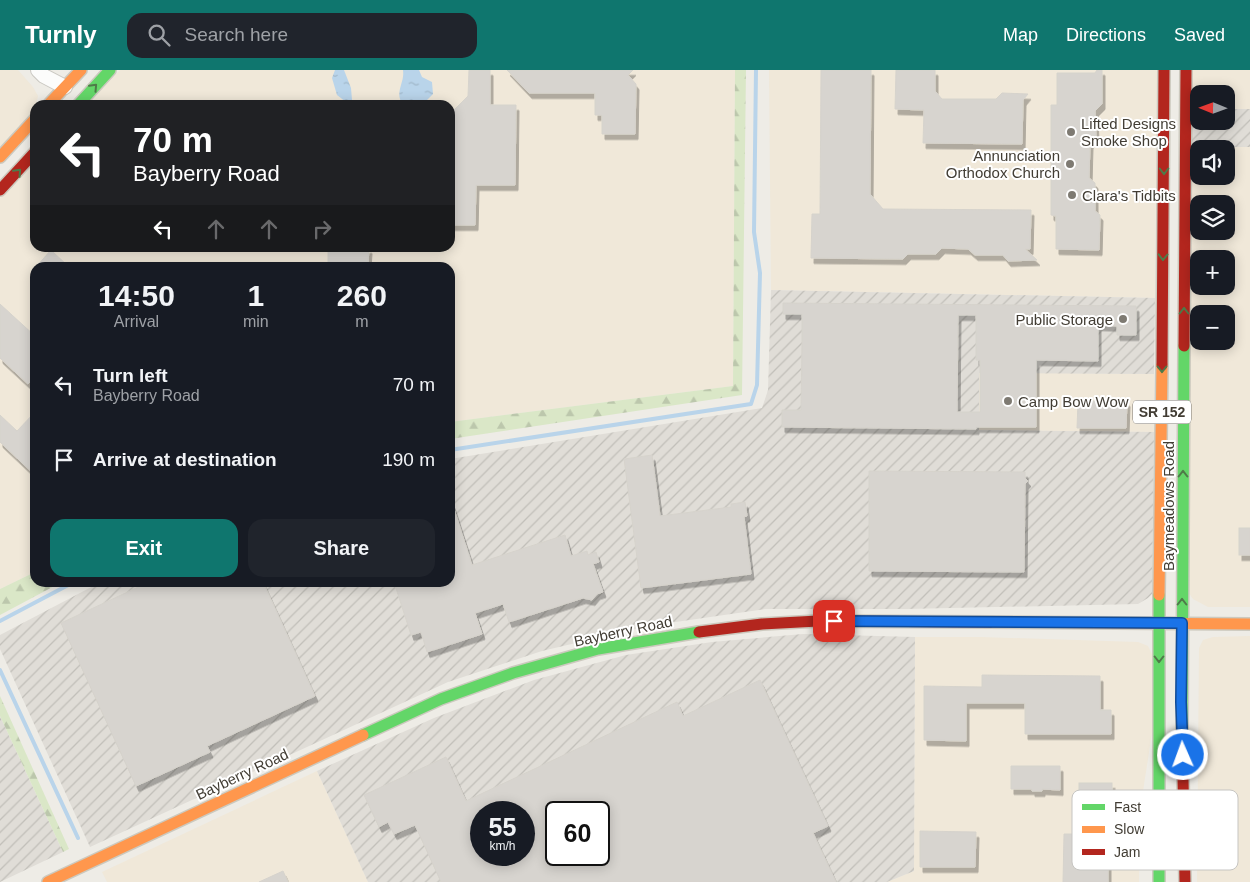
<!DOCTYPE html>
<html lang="en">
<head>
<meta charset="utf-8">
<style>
	:root { --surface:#171b24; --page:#20242c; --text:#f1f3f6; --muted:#9ea1a6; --accent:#0f766e }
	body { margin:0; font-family:Arial,sans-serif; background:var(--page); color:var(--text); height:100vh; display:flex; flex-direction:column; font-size:19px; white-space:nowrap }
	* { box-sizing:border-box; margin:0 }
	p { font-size:16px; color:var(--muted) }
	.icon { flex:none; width:28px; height:28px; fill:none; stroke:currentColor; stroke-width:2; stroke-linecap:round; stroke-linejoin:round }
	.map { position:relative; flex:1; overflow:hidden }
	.drawer { position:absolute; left:30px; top:192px; width:425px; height:325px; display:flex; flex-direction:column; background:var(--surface); border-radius:15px; box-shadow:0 2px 12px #0003 }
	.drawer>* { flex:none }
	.top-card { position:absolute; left:30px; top:30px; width:425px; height:152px; border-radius:15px; box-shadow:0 2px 12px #0003; background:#202124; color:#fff; overflow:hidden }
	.needle { width:32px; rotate:271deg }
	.controls { position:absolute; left:1190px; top:15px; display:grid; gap:10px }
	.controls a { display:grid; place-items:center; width:45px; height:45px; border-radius:10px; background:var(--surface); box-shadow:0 2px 12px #0003; font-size:25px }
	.speed { position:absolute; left:470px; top:731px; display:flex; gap:10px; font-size:25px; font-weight:700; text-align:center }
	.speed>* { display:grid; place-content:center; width:65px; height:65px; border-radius:50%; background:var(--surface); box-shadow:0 2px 12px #0003; line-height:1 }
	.speed small { font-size:12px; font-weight:400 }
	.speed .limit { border:2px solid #111; border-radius:8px; background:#fff; color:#111 }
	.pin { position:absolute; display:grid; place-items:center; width:42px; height:42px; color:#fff; margin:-21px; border-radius:10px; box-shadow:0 2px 8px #0006 }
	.me { position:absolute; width:55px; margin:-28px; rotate:358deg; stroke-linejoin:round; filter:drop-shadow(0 0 4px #0008) }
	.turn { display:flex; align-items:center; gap:18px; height:105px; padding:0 20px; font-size:22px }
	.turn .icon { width:65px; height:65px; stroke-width:2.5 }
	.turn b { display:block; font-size:35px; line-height:42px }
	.lanes { display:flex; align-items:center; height:48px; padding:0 20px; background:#0003; justify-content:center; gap:25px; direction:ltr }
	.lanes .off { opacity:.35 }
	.eta { display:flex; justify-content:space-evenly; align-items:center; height:85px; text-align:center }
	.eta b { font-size:30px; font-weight:600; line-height:35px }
	.action { display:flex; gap:10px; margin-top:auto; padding:10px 20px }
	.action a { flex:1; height:58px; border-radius:15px; background:var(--accent); color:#fff; font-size:20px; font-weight:600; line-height:58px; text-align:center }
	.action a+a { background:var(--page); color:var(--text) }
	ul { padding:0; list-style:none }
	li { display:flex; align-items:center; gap:15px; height:75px; padding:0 20px }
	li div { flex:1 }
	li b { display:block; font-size:19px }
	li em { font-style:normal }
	header { display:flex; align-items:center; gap:30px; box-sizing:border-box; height:70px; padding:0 25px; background:var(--accent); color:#fff }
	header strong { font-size:24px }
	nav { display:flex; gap:28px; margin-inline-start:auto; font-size:18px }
	.search { width:350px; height:45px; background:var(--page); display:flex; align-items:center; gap:12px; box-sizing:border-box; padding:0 18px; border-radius:15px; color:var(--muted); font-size:19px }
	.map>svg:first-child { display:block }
</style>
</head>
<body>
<header>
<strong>Turnly</strong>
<div class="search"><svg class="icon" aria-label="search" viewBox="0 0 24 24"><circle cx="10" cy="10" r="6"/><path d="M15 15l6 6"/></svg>Search here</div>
<nav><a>Map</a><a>Directions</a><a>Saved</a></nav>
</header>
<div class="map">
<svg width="1250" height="812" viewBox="0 0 1250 812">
	<defs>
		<pattern id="industrial-furrows" width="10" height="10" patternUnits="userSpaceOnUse" patternTransform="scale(1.25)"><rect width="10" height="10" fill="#e0ddd7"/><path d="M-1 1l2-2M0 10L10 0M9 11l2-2" fill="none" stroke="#c1bfb9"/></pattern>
		<pattern id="forest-firs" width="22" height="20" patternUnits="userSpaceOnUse" patternTransform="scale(1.25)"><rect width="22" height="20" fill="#dae7c7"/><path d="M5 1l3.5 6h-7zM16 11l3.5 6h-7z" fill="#bcc7ac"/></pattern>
		<pattern id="water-ripples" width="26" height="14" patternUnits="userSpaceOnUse" patternTransform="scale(1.25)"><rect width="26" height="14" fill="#b9d4ea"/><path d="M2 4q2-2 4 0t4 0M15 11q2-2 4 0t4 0" fill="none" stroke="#a0b7c9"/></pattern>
		<filter id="shadow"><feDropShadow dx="3" dy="5.5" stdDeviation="0" flood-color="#0004"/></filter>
	</defs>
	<rect width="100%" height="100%" fill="#eeece6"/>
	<g fill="#f0e8d9" fill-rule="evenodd">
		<path d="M0 0H18L33 17 38 26 36 35H35V40L0 77Z"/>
		<path d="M120 0H735L733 316 450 352V198H35V502L0 519V128L35 91V178H450V35H87Z"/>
		<path d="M769 0H1157L1155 228 771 220Z"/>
		<path d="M1192 0H1250V39H1226V24H1199V38H1192Z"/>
		<path d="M1192 77H1250V537H1208L1193 529 1188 522ZM1199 79H1226V106H1199ZM1199 134H1226V161H1199ZM1199 189H1226V216H1199ZM1199 244H1226V271H1199Z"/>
		<path d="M979 302 1154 304V362L979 360Z"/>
		<path d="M1250 566V812H1197L1199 578 1203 570 1213 567Z"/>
		<path d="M915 567H981L1138 572 1148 576 1153 586V656L1140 741 1139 812H887L914 801Z"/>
		<path d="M317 701 368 812H107L102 802Z"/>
	</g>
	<g fill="url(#industrial-furrows)" fill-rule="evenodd">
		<path d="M1192 38H1199V51H1226V39H1250V77H1192Z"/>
		<path d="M771 220 1155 228 1154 304 979 303V360L1154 362 1152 524 1148 528 1138 534 906 539H765L648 556 542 581 448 612 90 777 0 579V565L99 513 450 512V389L762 338 768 320Z"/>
		<path d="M803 564 915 567 914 801 887 812H368L317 701 434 648 534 610 626 585 712 572ZM481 742H524V785H481ZM556 742H599V785H556Z"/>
		<path d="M0 646 63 782 0 812Z"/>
	</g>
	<g fill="url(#forest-firs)">
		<path d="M735 0H746L742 325 450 369V352L733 316Z"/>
		<path d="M35 502V512L60 513 0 545V519Z"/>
		<path d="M0 626 69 779 63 782 0 646Z"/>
	</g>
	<g fill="url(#water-ripples)">
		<path d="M335 0H344L351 18 352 30 346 32 337 25 332 8Z"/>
		<path d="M403 0H419L422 7 432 12 433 24 422 35H403C394 22 405 13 403 0Z"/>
	</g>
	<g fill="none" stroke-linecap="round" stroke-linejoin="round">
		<g stroke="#b9d4ea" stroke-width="4">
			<path d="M450 380 751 334 757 315 760 203 754 162 756 0"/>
			<path d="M0 551 74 512"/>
			<path d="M0 600 78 768"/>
		</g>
	</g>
	<g fill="#d7d4cf" stroke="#d6d3cc" fill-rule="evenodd" filter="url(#shadow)">
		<path d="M469 0H490V35H516L515 115H476L475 155H450V44L468 26Z"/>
		<path d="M507 0H633L628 5 636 14 635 64H602V45H595V23H529Z"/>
		<path d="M821 0H871L870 124 883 139 1031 140 1030 179H1025L1037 190 1008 191 1003 185H975L968 179 942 178 936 184H908L903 189 811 188 812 144H820Z"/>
		<path d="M896 0H935V21L942 29H996L1002 23 1028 24 1023 30 1022 74 923 73 924 40 895 39Z"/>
		<path d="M1097 0H1102V34L1095 41 1096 67 1090 73 1089 108 1095 113V141L1100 145 1099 180 1056 179V146L1051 145V35H1057V3H1095Z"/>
		<path d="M328 178H369L368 194 328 193Z"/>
		<path d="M51 180 70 198H35Z"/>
		<path d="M783 233 1136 236V265H1117V256L1098 255V291L1036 290V357H976V359L782 357V340H801L802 272V244H783ZM958 245H976V290H980V342H957Z"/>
		<path d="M0 234 35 266V307L28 314 0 288Z"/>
		<path d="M1078 331H1127L1126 358H1077Z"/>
		<path d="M35 342V405L0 372V345L17 361Z"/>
		<path d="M652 385 660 446 731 437V434L745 432 747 446 744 447 751 504 641 518 624 389Z"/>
		<path d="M869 401 1025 402V408L1028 411 1025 414 1024 502 869 501Z"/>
		<path d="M452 433 472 495 565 465 571 486 587 481 588 485 596 482 599 492 593 494 603 522 597 524 592 530 583 528 509 552 503 534 475 543 482 564 427 582 421 562 411 565 394 512H450V434Z"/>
		<rect x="1239" y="458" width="11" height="27"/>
		<path d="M149 512H263L315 626 207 676 210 682 136 716 61 553Z"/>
		<path d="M982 605 1100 606V640H1111V664H1025V633H966V671L924 670V616L982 617Z"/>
		<path d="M760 610 828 756 813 763 836 812H441L415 755 394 764 388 752 379 757 364 725 446 687 466 731 677 632 683 646ZM481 742H524V785H481ZM556 742H599V785H556Z"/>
		<path d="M1011 696H1060V720L1042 719V721H1032V719H1011Z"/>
		<rect x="1079" y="713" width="33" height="20"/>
		<path d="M920 761 976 762 975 797H920Z"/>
		<path d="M1064 764H1108V812H1063Z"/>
		<path d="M283 801 288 812H259Z"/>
	</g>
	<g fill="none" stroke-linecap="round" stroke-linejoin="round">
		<defs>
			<path id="street" d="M38 0 44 6 65 17"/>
			<g id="fast">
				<path d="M78 35 110 0"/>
				<path d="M1182 657 1184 276"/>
				<path d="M363 665 441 629 513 603 598 579 699 562"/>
				<path d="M1159 812V525"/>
			</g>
			<g id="slow">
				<path d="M48 35 81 0"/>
				<path d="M0 87 35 49"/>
				<path d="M1159 525 1162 295"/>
				<path d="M990 552 1250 554"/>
				<path d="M48 812 363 665"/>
			</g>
			<g id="jam">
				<path d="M0 120 35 82"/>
				<path d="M1184 276 1186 0"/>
				<path d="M1162 295 1164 0"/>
				<path d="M699 562 762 554 818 551 990 552"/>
				<path d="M1182 657 1185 812"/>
			</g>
		</defs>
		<use href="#street" stroke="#cac8c2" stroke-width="16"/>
		<use href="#fast" stroke="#ccc9be" stroke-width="14"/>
		<use href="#slow" stroke="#ccc9be" stroke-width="14"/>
		<use href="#jam" stroke="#ccc9be" stroke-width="14"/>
		<use href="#street" stroke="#fcfcfb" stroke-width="14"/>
		<use href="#fast" stroke="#63d668" stroke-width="11"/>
		<use href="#slow" stroke="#ff974d" stroke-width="11"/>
		<use href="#jam" stroke="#b3261e" stroke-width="11"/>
	</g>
	<defs><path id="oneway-chevron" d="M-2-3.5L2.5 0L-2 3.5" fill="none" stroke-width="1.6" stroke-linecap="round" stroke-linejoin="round" transform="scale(1.25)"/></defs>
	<g stroke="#4f7a49">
		<use href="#oneway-chevron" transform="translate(94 17) rotate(-47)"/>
		<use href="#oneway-chevron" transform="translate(1164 101) rotate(90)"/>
		<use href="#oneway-chevron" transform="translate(18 102) rotate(-47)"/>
		<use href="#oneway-chevron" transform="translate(1163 187) rotate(91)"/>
		<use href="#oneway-chevron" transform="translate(1184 241) rotate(-90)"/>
		<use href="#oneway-chevron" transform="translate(1162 299) rotate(90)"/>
		<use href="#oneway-chevron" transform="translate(1183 404) rotate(-90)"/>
		<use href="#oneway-chevron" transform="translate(1182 532) rotate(-90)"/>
		<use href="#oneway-chevron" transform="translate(1159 589) rotate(90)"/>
	</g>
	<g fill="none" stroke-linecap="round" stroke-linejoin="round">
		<defs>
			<path id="route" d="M834 551 1182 553 1181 632 1183 685"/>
		</defs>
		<use href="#route" stroke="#114b97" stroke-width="12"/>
		<use href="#route" stroke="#1a73e8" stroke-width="9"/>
	</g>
	<g fill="#7e7a72" stroke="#fff" stroke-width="2">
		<circle cx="1071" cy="62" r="5"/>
		<circle cx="1070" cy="94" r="5"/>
		<circle cx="1072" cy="125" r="5"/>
		<circle cx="1123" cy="249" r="5"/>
		<circle cx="1008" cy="331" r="5"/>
	</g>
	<g text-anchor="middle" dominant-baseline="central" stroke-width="4" stroke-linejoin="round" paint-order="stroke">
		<rect fill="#fff" stroke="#7b7771" stroke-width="1" x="1133" y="330.5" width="58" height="23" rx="4"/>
		<g font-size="14" font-weight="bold" fill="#423d34">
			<text x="1162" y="342">SR 152</text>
		</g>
		<g font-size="15" fill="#423d34" stroke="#fff" text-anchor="start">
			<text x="1081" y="53">Lifted Designs<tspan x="1081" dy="17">Smoke Shop</tspan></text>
			<text x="1060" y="85" text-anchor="end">Annunciation<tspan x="1060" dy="17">Orthodox Church</tspan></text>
			<text x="1082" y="125">Clara's Tidbits</text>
			<text x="1113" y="249" text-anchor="end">Public Storage</text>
			<text x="1018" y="331">Camp Bow Wow</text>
		</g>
		<g font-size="15" fill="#423d34" stroke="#fff">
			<text transform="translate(1168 436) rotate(-90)">Baymeadows Road</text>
			<text transform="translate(623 561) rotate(-12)">Bayberry Road</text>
			<text transform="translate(242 704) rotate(-25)">Bayberry Road</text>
		</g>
	</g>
	<rect x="1072" y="720" width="166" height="80" rx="8" fill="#fff" stroke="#c6c5c2" stroke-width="1"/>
	<rect x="1082" y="734" width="23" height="6" fill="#63d668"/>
	<rect x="1082" y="756" width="23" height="7" fill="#ff974d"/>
	<rect x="1082" y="779" width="23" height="6" fill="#b3261e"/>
	<g font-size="14" fill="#423d34">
		<text x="1114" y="742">Fast</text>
		<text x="1114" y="764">Slow</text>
		<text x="1114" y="787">Jam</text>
	</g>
</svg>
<div class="controls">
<a><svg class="needle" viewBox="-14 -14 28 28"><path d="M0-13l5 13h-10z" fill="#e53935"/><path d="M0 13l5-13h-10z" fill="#9ea1a6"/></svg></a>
<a><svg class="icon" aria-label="sound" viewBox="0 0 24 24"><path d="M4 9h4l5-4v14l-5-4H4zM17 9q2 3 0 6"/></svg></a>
<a><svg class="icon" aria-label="layers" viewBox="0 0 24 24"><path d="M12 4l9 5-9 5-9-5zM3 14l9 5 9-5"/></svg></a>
<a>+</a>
<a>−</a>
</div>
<div class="speed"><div>55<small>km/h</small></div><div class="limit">60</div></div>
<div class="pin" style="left:834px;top:551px;background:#d93025"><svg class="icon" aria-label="arrive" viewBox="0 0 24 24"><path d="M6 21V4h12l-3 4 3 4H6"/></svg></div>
<svg class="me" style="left:1183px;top:685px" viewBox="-20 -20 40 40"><circle r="17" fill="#1a73e8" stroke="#fff" stroke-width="3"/><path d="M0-11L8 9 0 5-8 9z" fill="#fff"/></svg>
<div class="top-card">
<div class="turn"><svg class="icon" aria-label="left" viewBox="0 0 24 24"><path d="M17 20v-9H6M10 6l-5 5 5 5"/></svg><div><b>70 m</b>Bayberry Road</div></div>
<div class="lanes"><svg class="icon" aria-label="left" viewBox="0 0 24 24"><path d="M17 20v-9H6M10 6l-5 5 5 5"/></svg><svg class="icon off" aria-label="ahead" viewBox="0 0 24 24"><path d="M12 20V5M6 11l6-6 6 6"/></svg><svg class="icon off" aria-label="ahead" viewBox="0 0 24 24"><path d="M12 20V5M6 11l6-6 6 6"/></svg><svg class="icon off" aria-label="right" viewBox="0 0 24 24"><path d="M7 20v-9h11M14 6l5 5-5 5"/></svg></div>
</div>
<section class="drawer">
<div class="eta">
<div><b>14:50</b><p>Arrival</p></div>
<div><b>1</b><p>min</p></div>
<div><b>260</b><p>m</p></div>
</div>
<ul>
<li><svg class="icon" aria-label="left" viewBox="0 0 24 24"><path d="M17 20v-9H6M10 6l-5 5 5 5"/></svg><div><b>Turn left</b><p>Bayberry Road</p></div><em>70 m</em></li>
<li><svg class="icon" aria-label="arrive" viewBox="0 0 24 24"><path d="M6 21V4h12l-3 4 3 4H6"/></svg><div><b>Arrive at destination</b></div><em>190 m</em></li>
</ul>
<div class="action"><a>Exit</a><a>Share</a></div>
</section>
</div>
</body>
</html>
